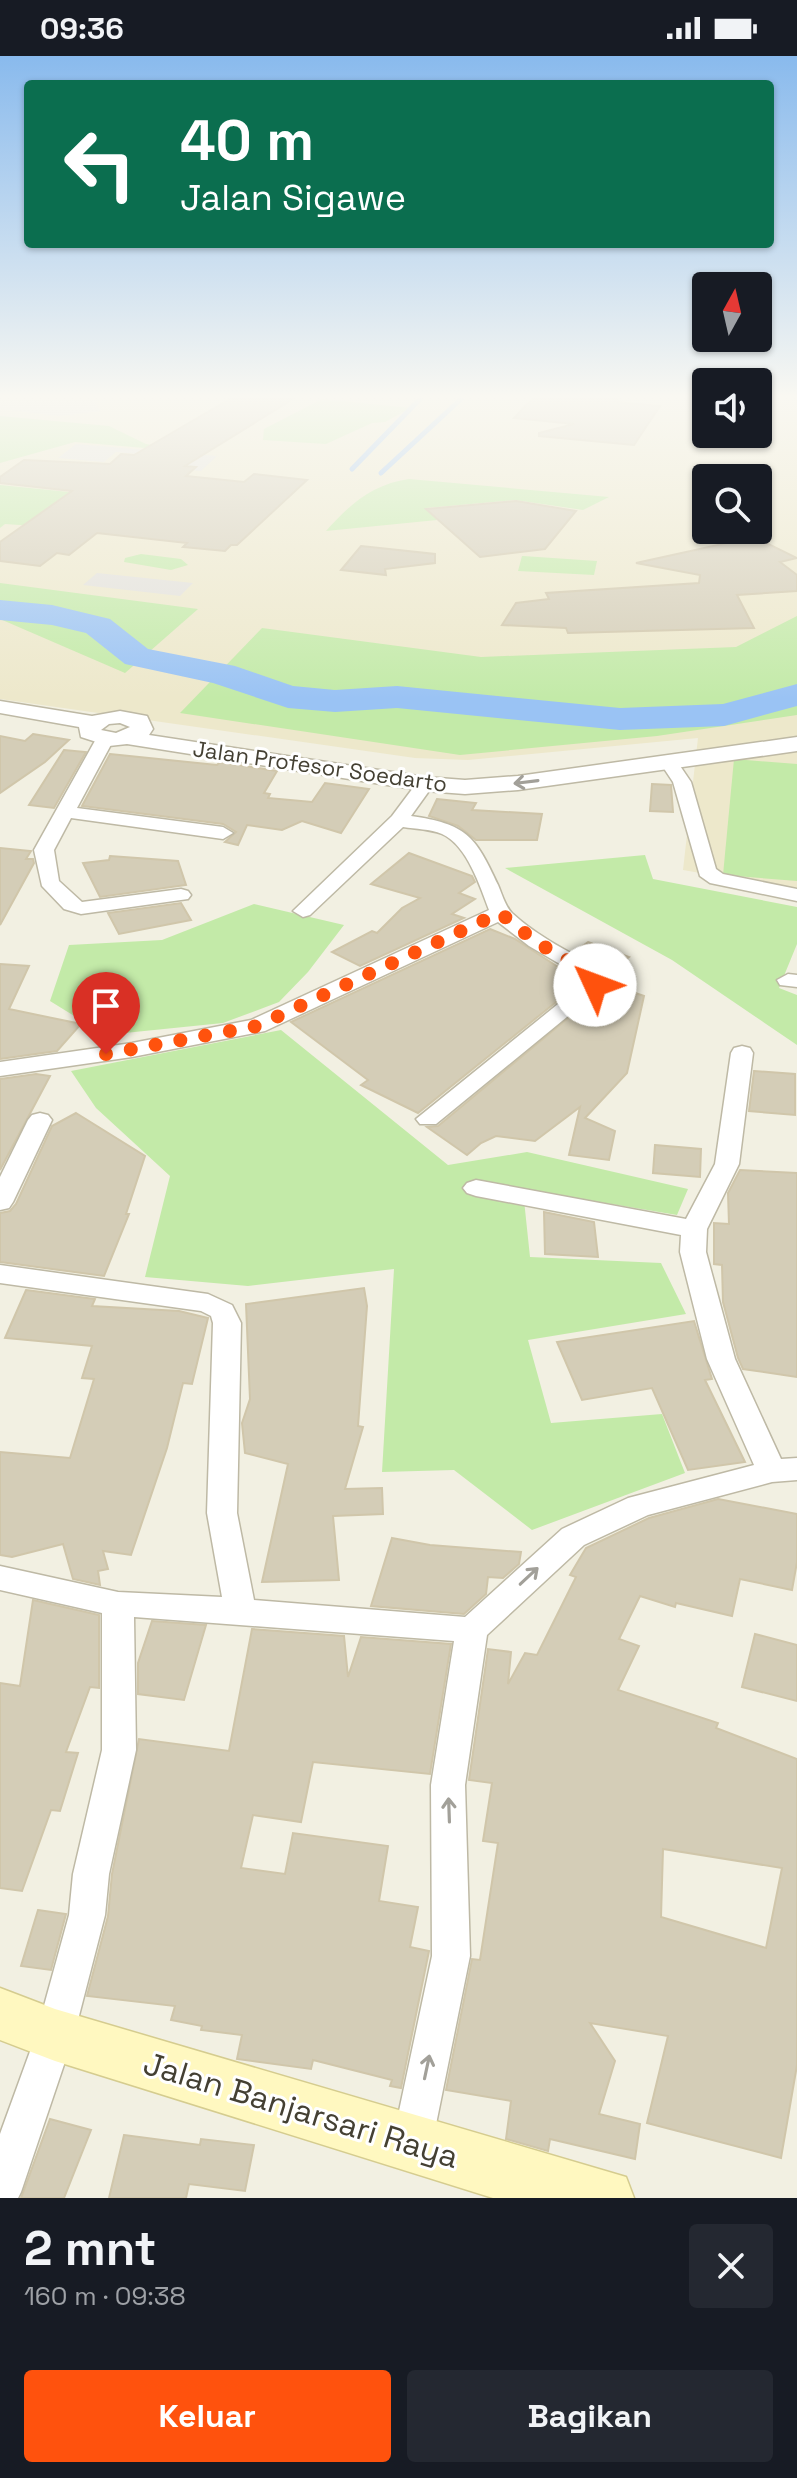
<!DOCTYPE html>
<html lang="id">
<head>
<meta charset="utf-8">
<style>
	:root { --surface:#171b24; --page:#242831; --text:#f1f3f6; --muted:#9ea1a6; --accent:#ff520d }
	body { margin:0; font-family:"Space Grotesk",sans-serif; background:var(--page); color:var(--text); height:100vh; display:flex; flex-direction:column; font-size:30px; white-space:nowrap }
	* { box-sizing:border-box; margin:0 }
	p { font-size:26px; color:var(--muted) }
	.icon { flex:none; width:44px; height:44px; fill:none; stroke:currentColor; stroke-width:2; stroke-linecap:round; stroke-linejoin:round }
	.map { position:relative; height:2142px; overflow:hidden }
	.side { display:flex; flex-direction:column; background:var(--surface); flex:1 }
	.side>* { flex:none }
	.hud { position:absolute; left:24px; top:24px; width:750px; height:168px; border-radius:8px; box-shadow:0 2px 6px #0004; background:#0b6e4f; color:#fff; overflow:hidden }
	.needle { width:52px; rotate:8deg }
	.fabs { position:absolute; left:692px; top:216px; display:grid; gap:16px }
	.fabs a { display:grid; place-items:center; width:80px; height:80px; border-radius:8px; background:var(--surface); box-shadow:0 2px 6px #0004; font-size:40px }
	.pin { position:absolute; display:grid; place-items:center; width:68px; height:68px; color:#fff; margin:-82px -34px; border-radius:50% 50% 50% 0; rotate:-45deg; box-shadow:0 0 8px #0007 }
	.pin .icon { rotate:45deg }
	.me { position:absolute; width:88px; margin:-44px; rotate:313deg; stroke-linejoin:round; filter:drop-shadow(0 0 6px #0008) }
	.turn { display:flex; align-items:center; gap:28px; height:168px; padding:0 24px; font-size:36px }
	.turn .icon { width:104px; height:104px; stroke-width:2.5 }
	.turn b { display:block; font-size:56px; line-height:68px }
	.round { display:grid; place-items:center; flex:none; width:84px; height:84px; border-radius:8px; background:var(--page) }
	.head { display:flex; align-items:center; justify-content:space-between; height:136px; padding:0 24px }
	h1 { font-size:48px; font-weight:700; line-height:60px }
	.primary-button { display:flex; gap:16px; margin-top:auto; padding:16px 24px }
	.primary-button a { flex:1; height:92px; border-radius:8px; background:var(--accent); color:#fff; font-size:32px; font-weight:700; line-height:92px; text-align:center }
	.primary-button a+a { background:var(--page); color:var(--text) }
	.status { display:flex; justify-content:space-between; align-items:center; height:56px; padding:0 40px; background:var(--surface); direction:ltr }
	.status svg { height:22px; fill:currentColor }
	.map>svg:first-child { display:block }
</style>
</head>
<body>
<div class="status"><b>09:36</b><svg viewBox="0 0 49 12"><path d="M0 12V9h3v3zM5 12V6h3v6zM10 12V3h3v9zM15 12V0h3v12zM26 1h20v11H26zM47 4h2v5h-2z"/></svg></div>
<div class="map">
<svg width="797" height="2142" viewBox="0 0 797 2142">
	<rect width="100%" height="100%" fill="#f2f0e2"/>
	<path fill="#ede8cb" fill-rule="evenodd" d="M0 343H706V378H758V343H797V834L683 814 698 682 468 704 415 702 0 643ZM706 422H758V474H706Z"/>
	<g fill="#c3eaa8">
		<path d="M322 343 411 352 385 366 372 367 326 388 263 384 264 373Z"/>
		<path d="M0 360 109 370 146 388 191 396 75 386 0 407Z"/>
		<path d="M409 423 609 441 583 454 515 444 426 452 437 464 326 475C350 448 373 428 409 423Z"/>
		<path d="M0 429 79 437 34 470 5 468 0 472Z"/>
		<path d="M141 498 181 503 188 509 171 514 124 506 125 502Z"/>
		<path d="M522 500H523L597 505 594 519 518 515Z"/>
		<path d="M0 527 198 553 125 617 0 563Z"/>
		<path d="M797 560V659L657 680 460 699 180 657 262 572 481 601 736 591Z"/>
		<path d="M734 703 797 708V825L723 819Z"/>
		<path d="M645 799 653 823 797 851V888L779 932 797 939V989L672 904 505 812Z"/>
		<path d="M254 848 344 869 308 916 279 946 223 967 105 979 50 945 69 889 162 884Z"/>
		<path d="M281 974 448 1109 527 1096 688 1133 677 1159 534 1135 524 1144 530 1201 661 1207 686 1258 528 1284 551 1367 662 1358 685 1417 532 1474 454 1414 382 1416 394 1213 248 1230 145 1221 170 1120 96 1052 71 1015Z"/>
	</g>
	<g fill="#e2e0db">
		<path d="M0 343H93L101 355 59 360 0 353Z"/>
		<path d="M76 388 217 400 201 415 148 410 159 400 116 396 104 406 58 402Z"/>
		<path d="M97 517 193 527 180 540 83 529Z"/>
	</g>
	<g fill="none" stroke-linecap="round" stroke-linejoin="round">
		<g stroke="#9ac3f4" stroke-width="5">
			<path d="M352 413 420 343"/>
			<path d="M381 417 461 343"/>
		</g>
		<path fill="#9ac3f4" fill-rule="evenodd" d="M0 544 52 549 110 563 148 593 235 610 293 630 335 634 397 630 620 652 723 648 797 628V650L724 670 620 674 397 652 335 656 288 652 213 627 125 608 86 577 52 569 0 564Z"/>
	</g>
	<g fill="#d4cdb7" stroke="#d0c6aa" stroke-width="2" fill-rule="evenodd">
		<path d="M230 343H293L185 410 196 411 186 420 244 426 254 418 307 424 237 489H231L225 495 183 491 187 487 97 477 69 499 57 497 40 510 0 505V486L72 435 0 427V421L24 404 110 408 121 398 134 399Z"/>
		<path d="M532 343H617L615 346 660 350 634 389 539 380V377L574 368 514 362Z"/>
		<path d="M516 445 576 455 545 493 480 501 426 453Z"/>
		<path d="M754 481 797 502 780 506 797 519V535L737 539 754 572 568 577 566 572 502 569 516 547 549 543 546 537 699 527 700 519 636 507Z"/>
		<path d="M361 490 435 498V507L385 513 386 519 341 514Z"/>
		<path d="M33 678 69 684 45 706 0 737V680L25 685Z"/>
		<path d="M64 694 86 696 54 752 29 749Z"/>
		<path d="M110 698 217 709 220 706 277 715 264 737 270 738 268 742 312 746 325 727 369 733 341 777 302 765 282 774 247 769 238 789 225 786 236 776 223 768 82 750Z"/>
		<path d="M652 728 671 729 673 756 650 755Z"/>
		<path d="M437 743 476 747 472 754 542 758 537 784H476L458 770 429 760Z"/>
		<path d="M0 792 31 795 26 803H33L34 807 0 869Z"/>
		<path d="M409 797 472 820 475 826 459 837 475 843 452 858 464 862 360 910 332 896 372 875 377 877 402 852 420 842 371 828Z"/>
		<path d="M110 800 178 805 186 829 100 841 83 807 109 804Z"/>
		<path d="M181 847 191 864 119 878 108 857Z"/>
		<path d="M490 873 515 883 581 926 418 1057 361 1029 368 1024 291 966Z"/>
		<path d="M588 886 629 901 606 918 603 911 574 896Z"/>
		<path d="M0 908 29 910 9 953 81 968 57 995 0 1003Z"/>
		<path d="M609 928 644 940 627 1017 585 1062 615 1075 609 1104 569 1099 580 1051 535 1085 496 1080 481 1087 467 1099 427 1071 438 1070Z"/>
		<path d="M754 1015 795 1018V1059L749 1055Z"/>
		<path d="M36 1018 50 1020 0 1114V1023Z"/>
		<path d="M76 1057 145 1100 126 1158H129L104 1220 0 1206V1157L10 1155 16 1148 52 1070Z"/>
		<path d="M655 1089 701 1093 700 1121 653 1117Z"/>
		<path d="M740 1114 797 1117V1321L743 1313 738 1302 723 1246 722 1209 714 1208V1167L729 1168 728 1137Z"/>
		<path d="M544 1156 594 1166 598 1201 545 1198Z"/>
		<path d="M364 1232 367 1250 358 1370 363 1371 345 1433 382 1432 383 1458 333 1460 339 1524 262 1526 288 1408 245 1397 242 1367 250 1343 246 1248Z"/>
		<path d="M26 1234 95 1243 92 1250 179 1255 208 1262 192 1328 183 1327 167 1392 131 1499 103 1495 108 1513 98 1515 100 1529 73 1523 63 1488 12 1501 0 1499V1396L70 1402 94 1323 82 1322 92 1290 5 1282Z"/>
		<path d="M694 1265 712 1323 705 1324 745 1406 688 1414 652 1332 582 1344 557 1286Z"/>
		<path d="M718 1443 797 1458V1506L792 1534 740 1523 732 1560 676 1547 675 1551 640 1540 619 1583 639 1590 618 1634 718 1667 716 1672 797 1703V2009L781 2102 647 2067 668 1980 590 1967 615 2005 599 2058 640 2068 635 2103 550 2083 548 2095 506 2083 511 2045 446 2034 472 1903 480 1904 498 1787 483 1785 492 1727 469 1724 488 1593 511 1596 508 1628 525 1597 537 1599 576 1521 570 1519 586 1492 649 1462ZM663 1793 782 1812 766 1892 661 1861Z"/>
		<path d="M392 1482 430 1489 521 1496 519 1508 503 1522 488 1521 486 1538 464 1558 371 1550Z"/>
		<path d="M33 1544 99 1559V1632L90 1631 66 1696 78 1697 60 1755 51 1754 22 1835 0 1832V1627L20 1630Z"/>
		<path d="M152 1565 206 1569 184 1644 138 1638V1607Z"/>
		<path d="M252 1573 344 1580 348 1621 361 1581 451 1588 430 1718 313 1706 301 1766 253 1759 241 1812 285 1818 293 1777 388 1790 379 1845 418 1851 410 1891 429 1895 401 2032 390 2030 392 2024 313 2004 311 2013 237 2003 242 1979 201 1974 202 1970 171 1964 175 1950 87 1940 108 1860 112 1818 139 1683 229 1695Z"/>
		<path d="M755 1578 797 1589V1645L742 1631Z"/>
		<path d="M38 1854 66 1858 51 1914 21 1910Z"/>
		<path d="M50 2063 91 2074 64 2142H21Z"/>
		<path d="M124 2079 200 2089 201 2083 254 2089 245 2135 189 2128 186 2142H109Z"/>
	</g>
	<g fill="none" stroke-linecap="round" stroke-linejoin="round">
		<defs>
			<g id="minor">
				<path d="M105 678 114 683 77 752 223 771 233 777 223 783 71 762 54 794 59 825 82 846 181 833 188 835 191 839 188 843 81 858 64 853 42 830 34 794 96 683Z"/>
				<path d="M668 700 674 701 691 726 716 813 723 818 797 833V845L710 827 700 820 673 726 659 705Z"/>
				<path d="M425 722 434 728 411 760C466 768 475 779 498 829 502 838 505 850 512 857 538 881 571 897 602 914L606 929 436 1068H420L416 1063 584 927V922L529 890 498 866 265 975 132 1001 0 1020V1006L132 987 251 964 489 854C480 830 467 789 442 778 430 773 416 773 403 771L310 859 303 861 293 855 392 760 419 724Z"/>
				<path d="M788 918 797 919V931L780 929 777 924Z"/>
				<path d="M742 990 750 992 753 997 739 1108 707 1173 706 1196 735 1303 781 1403 797 1402V1424L772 1426 648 1459 584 1489 487 1579 465 1729 470 1900 432 2088 426 2102 412 2108 398 2102 392 2088 432 1900 431 1729 454 1585 134 1561 136 1694 109 1818 105 1859 74 1979 21 2136 18 2142H0V2078L36 1979 69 1859 73 1818 102 1694V1557L0 1534V1510L118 1536 222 1541 207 1457 213 1267 211 1260 201 1255 0 1227V1209L208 1238 232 1249 241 1267 237 1457 254 1544 465 1561 562 1473 628 1442 754 1409 707 1303 680 1196 681 1179 476 1140 467 1137 463 1132 467 1127 476 1124 686 1163 715 1108 731 997 734 992Z"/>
				<path d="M40 1057 48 1059 52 1064 13 1146 9 1152 0 1154V1121L28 1064 32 1059Z"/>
			</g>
			<path id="tertiary" d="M0 645 92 660 120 655 147 660 153 673 149 679 425 721 465 724 518 720 797 681V695L518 734 465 738 425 735 127 688 109 690 81 681 79 671 0 657ZM120 667 130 671 116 677 101 674 109 668Z"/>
			<path id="secondary" d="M0 1932 55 1953 626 2121 634 2142H493L55 2005 0 1984Z"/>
		</defs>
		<use href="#minor" stroke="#beb9a5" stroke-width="3"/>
		<use href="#tertiary" stroke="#beb9a5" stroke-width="3"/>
		<use href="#secondary" stroke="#d5cc8f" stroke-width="3"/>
		<use href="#minor" fill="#fff" fill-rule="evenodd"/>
		<use href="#tertiary" fill="#fff" fill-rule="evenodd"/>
		<use href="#secondary" fill="#fff8c0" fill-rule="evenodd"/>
	</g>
	<defs><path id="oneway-shaft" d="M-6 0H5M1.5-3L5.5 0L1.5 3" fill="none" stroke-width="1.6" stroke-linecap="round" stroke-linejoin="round" transform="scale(2)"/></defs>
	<g stroke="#a2a099">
		<use href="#oneway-shaft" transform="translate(526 726) rotate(173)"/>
		<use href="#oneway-shaft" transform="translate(529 1520) rotate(-43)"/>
		<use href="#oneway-shaft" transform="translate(449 1754) rotate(-92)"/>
		<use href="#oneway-shaft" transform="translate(427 2011) rotate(-78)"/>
	</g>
	<linearGradient id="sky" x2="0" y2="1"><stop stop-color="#89baed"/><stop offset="0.53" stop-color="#f9f8f2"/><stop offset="1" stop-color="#f9f8f2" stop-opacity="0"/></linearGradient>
	<rect width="797" height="643" fill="url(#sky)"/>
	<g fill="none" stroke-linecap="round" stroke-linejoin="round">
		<path stroke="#ff520d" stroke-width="14" stroke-dasharray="0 25.2" d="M106 998 257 970 500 857 536 886 594 919 595 929"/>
	</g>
	<g text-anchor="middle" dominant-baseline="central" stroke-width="6" stroke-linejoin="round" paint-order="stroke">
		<g font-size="22" fill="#444033" stroke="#fff">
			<text transform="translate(320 710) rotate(8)">Jalan Profesor Soedarto</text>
		</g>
		<g font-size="32" fill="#444033" stroke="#fff">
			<text transform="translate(301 2054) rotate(17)">Jalan Banjarsari Raya</text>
		</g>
	</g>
</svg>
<div class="fabs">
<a><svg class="needle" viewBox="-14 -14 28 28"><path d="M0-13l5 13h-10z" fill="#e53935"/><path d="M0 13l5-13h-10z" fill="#9ea1a6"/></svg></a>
<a><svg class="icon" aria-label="sound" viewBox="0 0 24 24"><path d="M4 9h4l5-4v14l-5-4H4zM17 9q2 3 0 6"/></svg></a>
<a><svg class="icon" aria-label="search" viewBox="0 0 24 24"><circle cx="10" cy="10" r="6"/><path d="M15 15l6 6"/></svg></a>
</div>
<div class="pin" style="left:106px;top:998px;background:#d93025"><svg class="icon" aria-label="arrive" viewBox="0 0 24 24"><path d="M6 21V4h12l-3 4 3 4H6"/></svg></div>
<svg class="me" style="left:595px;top:929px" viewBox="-20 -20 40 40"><circle r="19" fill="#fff"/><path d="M0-13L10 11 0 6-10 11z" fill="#ff520d"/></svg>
<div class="hud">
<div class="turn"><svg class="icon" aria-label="left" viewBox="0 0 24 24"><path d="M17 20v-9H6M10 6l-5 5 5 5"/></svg><div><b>40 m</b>Jalan Sigawe</div></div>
</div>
</div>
<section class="side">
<div class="head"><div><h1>2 mnt</h1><p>160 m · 09:38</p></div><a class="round"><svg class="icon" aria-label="close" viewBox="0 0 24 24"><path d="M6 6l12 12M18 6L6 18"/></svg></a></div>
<div class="primary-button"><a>Keluar</a><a>Bagikan</a></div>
</section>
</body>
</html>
